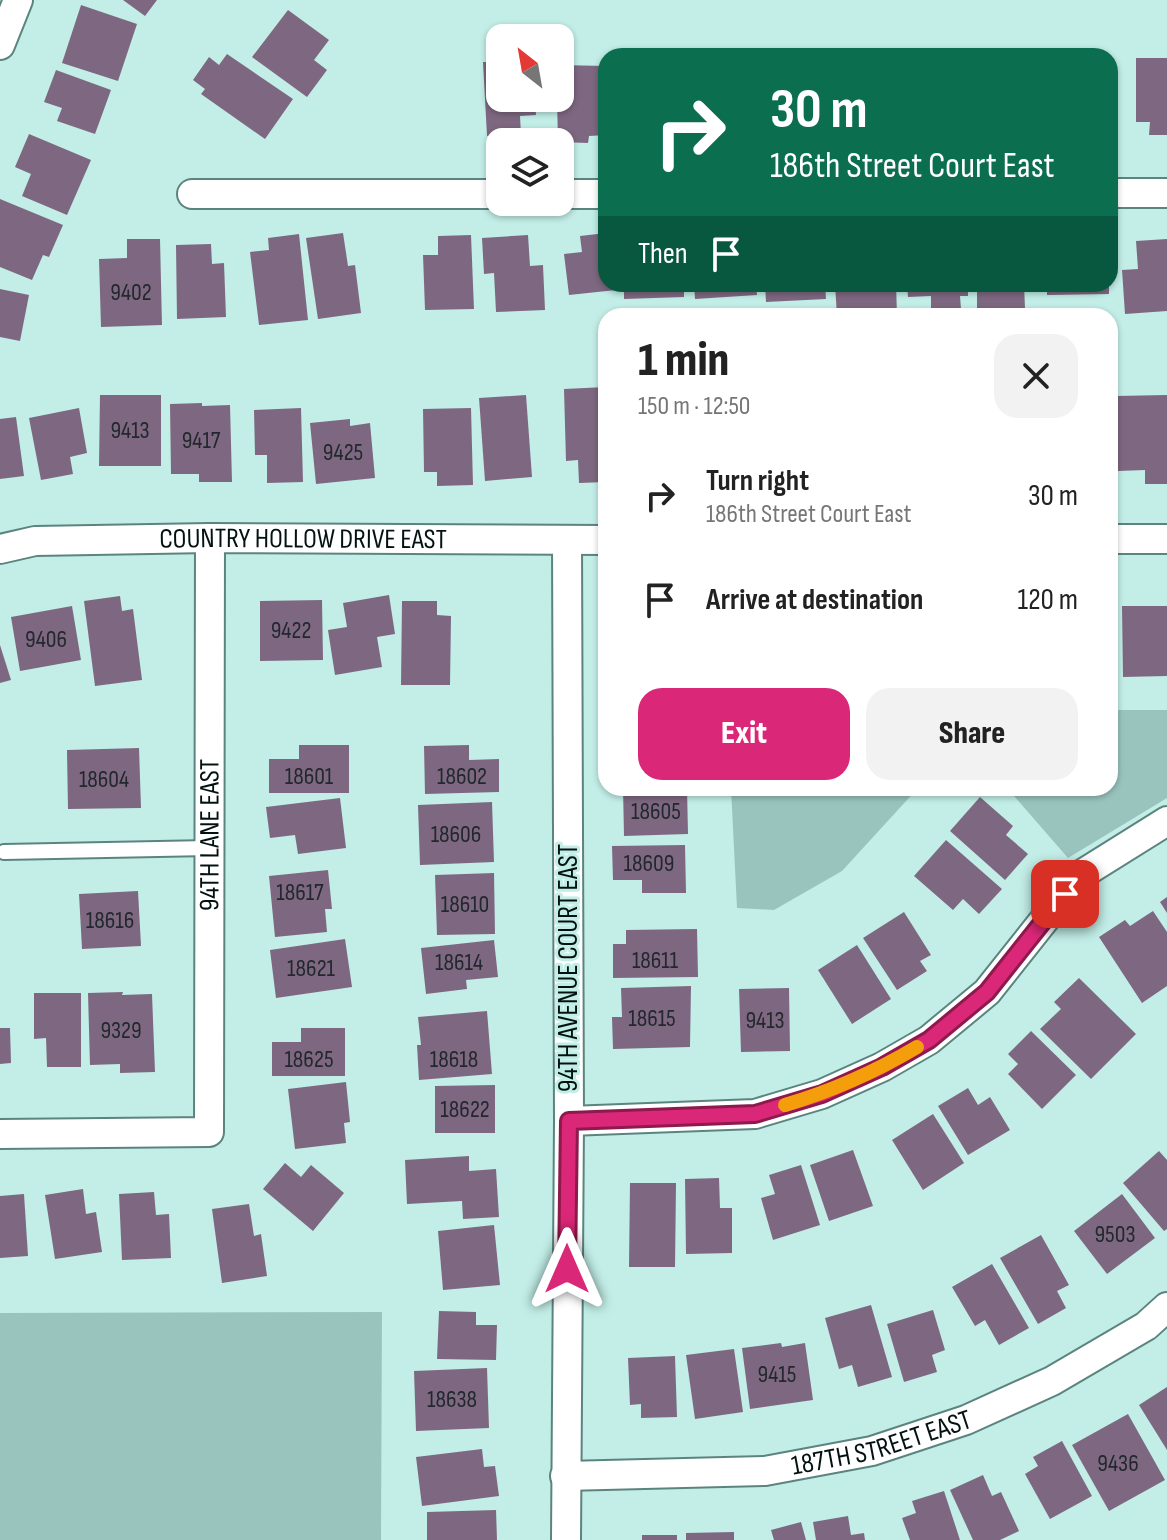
<!DOCTYPE html>
<html lang="en">
<head>
<meta charset="utf-8">
<style>
	:root { --surface:#fff; --page:#f2f2f2; --text:#222; --muted:#767676; --accent:#db2777 }
	body { margin:0; font-family:"Sofia Sans Condensed",sans-serif; background:var(--page); color:var(--text); height:100vh; display:flex; flex-direction:column; font-size:30px; white-space:nowrap }
	* { box-sizing:border-box; margin:0 }
	p { font-size:26px; color:var(--muted) }
	.icon { flex:none; width:44px; height:44px; fill:none; stroke:currentColor; stroke-width:2; stroke-linecap:round; stroke-linejoin:round }
	.map { position:relative; flex:1; overflow:hidden }
	.side { position:absolute; left:598px; top:308px; width:520px; height:488px; display:flex; flex-direction:column; background:var(--surface); border-radius:24px; box-shadow:0 2px 6px #0004 }
	.side>* { flex:none }
	.banner { position:absolute; left:598px; top:48px; width:520px; height:244px; border-radius:24px; box-shadow:0 2px 6px #0004; background:#0b6e4f; color:#fff; overflow:hidden }
	.needle { width:52px; rotate:329deg }
	.fabs { position:absolute; left:486px; top:24px; display:grid; gap:16px }
	.fabs a { display:grid; place-items:center; width:88px; height:88px; border-radius:16px; background:var(--surface); box-shadow:0 2px 6px #0004; font-size:40px }
	.pin { position:absolute; display:grid; place-items:center; width:68px; height:68px; color:#fff; margin:-34px; border-radius:16px; box-shadow:0 4px 12px #0006 }
	.me { position:absolute; width:88px; margin:-44px; rotate:0deg; stroke-linejoin:round; filter:drop-shadow(0 0 6px #0008) }
	.turn { display:flex; align-items:center; gap:28px; height:168px; padding:0 40px; font-size:36px }
	.turn .icon { width:104px; height:104px; stroke-width:2.5 }
	.turn b { display:block; font-size:56px; line-height:68px }
	.then { display:flex; align-items:center; height:76px; padding:0 40px; background:#0003; gap:16px; font-size:30px }
	.round { display:grid; place-items:center; flex:none; width:84px; height:84px; border-radius:24px; background:var(--page) }
	.overview { display:flex; align-items:center; justify-content:space-between; height:136px; padding:0 40px }
	h1 { font-size:48px; font-weight:800; line-height:60px }
	.button { display:flex; gap:16px; margin-top:auto; padding:16px 40px }
	.button a { flex:1; height:92px; border-radius:24px; background:var(--accent); color:#fff; font-size:32px; font-weight:800; line-height:92px; text-align:center }
	.button a+a { background:var(--page); color:var(--text) }
	ul { padding:0; list-style:none }
	li { display:flex; align-items:center; gap:24px; height:104px; padding:0 40px }
	li div { flex:1 }
	li b { display:block; font-size:30px }
	li em { font-style:normal }
	.map>svg:first-child { display:block }
</style>
</head>
<body>
<div class="map">
<svg width="1167" height="1540" viewBox="0 0 1167 1540">
	<rect width="100%" height="100%" fill="#c2eee7"/>
	<g fill="#99c4be">
		<path d="M1110 710H1167V798L1068 858 1007 788H1110Z"/>
		<path d="M731 788H918L842 871 774 910 737 908Z"/>
		<path d="M382 1312 381 1540H0V1313Z"/>
	</g>
	<g fill="#7e6881">
		<path d="M123 0H157L145 16Z"/>
		<path d="M81 5 137 24 118 81 62 63Z"/>
		<path d="M288 10 329 40 314 60 327 70 307 97 252 57Z"/>
		<path d="M227 54 293 99 265 139 201 94 205 89 193 80 209 57 219 65Z"/>
		<path d="M1136 58H1167V135H1149L1150 122H1136Z"/>
		<path d="M483 62H500V98H535L536 115 520 116 521 135 487 136Z"/>
		<path d="M560 65 606 66V135L589 136 588 143 558 142 557 98H560Z"/>
		<path d="M56 70 111 90 95 134 57 121 62 108 44 102Z"/>
		<path d="M1110 83H1113L1114 133H1110Z"/>
		<path d="M29 134 91 160 67 215 22 196 31 174 15 167Z"/>
		<path d="M0 199 63 225 49 257 43 255 32 280 0 267Z"/>
		<path d="M343 233 348 266 355 265 361 313 318 319 306 238Z"/>
		<path d="M606 233V284H615L616 290 569 295 564 254 582 252 580 236Z"/>
		<path d="M299 234 308 320 259 325 250 252 269 250 268 238Z"/>
		<path d="M471 235 474 309 425 310 423 255H438V236Z"/>
		<path d="M528 235 530 266 543 265 545 310 496 312 494 273 484 274 482 238Z"/>
		<path d="M127 239H160L162 325 101 327 99 259 127 258Z"/>
		<path d="M1167 239V311L1125 314 1122 270 1138 269 1136 241Z"/>
		<path d="M211 244 212 264 224 263 226 317 177 319 176 245Z"/>
		<path d="M624 284H684V297L624 299Z"/>
		<path d="M694 284H756L757 295 695 299Z"/>
		<path d="M765 284H825L826 299 766 302Z"/>
		<path d="M835 284H896L897 316H837Z"/>
		<path d="M907 284H968V296H960L961 309 931 311V296L908 297Z"/>
		<path d="M977 284H1024L1025 308H1003L1004 316H977Z"/>
		<path d="M1047 284H1109V294L1047 295Z"/>
		<path d="M0 289 29 295 20 341 0 337Z"/>
		<path d="M606 387V482L579 483 578 460 566 461 564 389Z"/>
		<path d="M100 395H161V466H99Z"/>
		<path d="M526 395 532 477 485 481 479 398Z"/>
		<path d="M1167 395V484H1145V470L1118 471 1116 396Z"/>
		<path d="M202 403V406L230 405 232 482H199V474H171L170 404Z"/>
		<path d="M79 408 87 453 70 457 73 474 41 480 29 418Z"/>
		<path d="M301 408 303 482 267 483V455H255L254 410Z"/>
		<path d="M471 408 473 485 437 486V472H424L423 409Z"/>
		<path d="M16 417 24 476 0 479V419Z"/>
		<path d="M350 419V426L370 423 375 478 316 484 310 423Z"/>
		<path d="M389 595 395 634 377 637 382 667 335 675 328 630 347 627 343 603Z"/>
		<path d="M120 596 122 611 133 609 142 680 95 686 84 601Z"/>
		<path d="M322 600 323 660 260 661V601Z"/>
		<path d="M402 601H437V615L451 616 450 685H401Z"/>
		<path d="M72 606 81 660 20 671 11 617Z"/>
		<path d="M1122 606H1167V676L1123 677Z"/>
		<path d="M1110 609H1112L1115 662 1110 663Z"/>
		<path d="M0 645 11 680 0 683Z"/>
		<path d="M299 745H349V793H269V759H299Z"/>
		<path d="M469 745V760L499 759V792L425 794 424 746Z"/>
		<path d="M139 748 141 808 68 809 67 750Z"/>
		<path d="M623 788H687L688 834 624 836Z"/>
		<path d="M980 797 1013 826 1006 835 1028 854 1005 880 950 831Z"/>
		<path d="M340 798 346 848 298 854 295 835 270 838 266 807Z"/>
		<path d="M492 802 494 862 420 865 418 805Z"/>
		<path d="M946 840 1002 889 979 914 963 899 953 910 914 876Z"/>
		<path d="M685 845 686 893H642V880H613L612 846Z"/>
		<path d="M328 870 332 909H325L327 932 275 937 269 876Z"/>
		<path d="M494 873 495 934 437 935 435 875Z"/>
		<path d="M138 891 141 946 82 949 79 894Z"/>
		<path d="M1167 897V913L1160 902Z"/>
		<path d="M1153 911 1167 932V986L1142 1003 1099 937 1125 920 1130 926Z"/>
		<path d="M904 912 931 955 920 961 927 971 897 990 863 938Z"/>
		<path d="M697 929 698 977 613 978V944H626V930Z"/>
		<path d="M345 939 352 987 276 998 270 950Z"/>
		<path d="M494 940 498 977 466 980 467 989 426 994 421 948Z"/>
		<path d="M857 945 891 999 852 1024 818 970Z"/>
		<path d="M1079 978 1136 1034 1091 1079 1040 1029 1061 1009 1054 1002Z"/>
		<path d="M691 986 690 1047 613 1049 612 1017H622L621 988Z"/>
		<path d="M789 988 790 1051 741 1052 739 989Z"/>
		<path d="M123 992 122 995 152 994 155 1072 120 1073V1064L90 1065 88 993Z"/>
		<path d="M34 993H81V1067H47L46 1038 34 1039Z"/>
		<path d="M487 1011 492 1074 419 1080 417 1045H421L418 1017Z"/>
		<path d="M0 1028H10L11 1063 0 1064Z"/>
		<path d="M301 1028H345V1076H272V1042H301Z"/>
		<path d="M1031 1031 1076 1075 1042 1109 1008 1074 1018 1064 1008 1054Z"/>
		<path d="M346 1082 350 1122 344 1123 346 1143 295 1149 288 1089Z"/>
		<path d="M495 1085V1133H435V1086Z"/>
		<path d="M968 1088 978 1105 990 1097 1010 1130 968 1155 938 1106Z"/>
		<path d="M933 1114 964 1163 923 1190 892 1140Z"/>
		<path d="M853 1150 873 1206 829 1221 810 1165Z"/>
		<path d="M1159 1151 1167 1160V1229L1164 1231 1123 1183Z"/>
		<path d="M469 1156V1171L496 1169 499 1217 463 1219 462 1201 407 1204 405 1160Z"/>
		<path d="M285 1163 301 1177 311 1165 344 1193 313 1231 263 1189Z"/>
		<path d="M801 1165 820 1225 773 1240 761 1198 775 1194 769 1175Z"/>
		<path d="M719 1178 720 1208H732V1253L686 1254 685 1179Z"/>
		<path d="M630 1183H676L675 1267H629Z"/>
		<path d="M83 1189 86 1214 96 1212 102 1252 55 1259 45 1195Z"/>
		<path d="M154 1192 156 1215 169 1214 171 1258 122 1260 119 1194Z"/>
		<path d="M24 1194 28 1256 0 1258V1196Z"/>
		<path d="M1122 1194 1155 1238 1107 1274 1074 1231Z"/>
		<path d="M249 1204 254 1236 261 1234 267 1276 222 1283 212 1209Z"/>
		<path d="M494 1225 500 1285 443 1290 438 1231Z"/>
		<path d="M1041 1235 1069 1285 1057 1291 1066 1308 1038 1324 1000 1258Z"/>
		<path d="M992 1264 1029 1328 999 1345 985 1320 975 1326 952 1287Z"/>
		<path d="M871 1305 892 1377 858 1387 852 1365 839 1369 825 1318Z"/>
		<path d="M933 1310 945 1350 932 1355 937 1372 904 1382 887 1324Z"/>
		<path d="M439 1311 476 1312V1325H497L496 1360 437 1359Z"/>
		<path d="M781 1343 782 1347 805 1343 813 1400 750 1409 742 1348Z"/>
		<path d="M734 1349 743 1412 695 1419 686 1355Z"/>
		<path d="M675 1356 677 1417 641 1418V1404L630 1405 628 1358Z"/>
		<path d="M487 1368 489 1428 416 1431 414 1371Z"/>
		<path d="M1167 1387V1450L1139 1405Z"/>
		<path d="M1128 1414 1165 1480 1109 1511 1072 1445Z"/>
		<path d="M1062 1441 1092 1496 1050 1519 1025 1474 1038 1466 1033 1457Z"/>
		<path d="M482 1449 484 1467 495 1466 499 1496 422 1506 416 1457Z"/>
		<path d="M983 1475 992 1496 1001 1492 1019 1531 1000 1540H973L950 1490Z"/>
		<path d="M944 1491 960 1540H910L902 1518 916 1513 912 1501Z"/>
		<path d="M496 1510 497 1540H427V1512Z"/>
		<path d="M848 1516 851 1535 864 1533 865 1540H816L813 1522Z"/>
		<path d="M801 1522 806 1540H774L771 1530Z"/>
		<path d="M734 1532V1540H686V1533Z"/>
		<rect x="642" y="1535" width="35" height="5"/>
	</g>
	<g fill="none" stroke-linecap="round" stroke-linejoin="round">
		<defs>
			<path id="service" d="M4 852 209 848"/>
			<g id="minor">
				<path d="M0 45 18 0"/>
				<path d="M1110 193H1167"/>
				<path d="M192 194H500"/>
				<path d="M560 194H606"/>
				<path d="M1110 539H1167"/>
				<path id="s1" d="M0 549 35 541 210 538 606 540"/>
				<path d="M569 1121 755 1114 822 1094 882 1067 929 1040 987 992 1079 876 1167 821"/>
				<path id="s2" d="M0 1134 209 1132 210 538"/>
				<path id="s3" d="M565 1476 765 1471 872 1451 966 1420 1052 1381 1146 1326 1167 1307"/>
				<path d="M566 1540 569 1121 567 540"/>
			</g>
		</defs>
		<use href="#service" stroke="#5c847f" stroke-width="18"/>
		<use href="#minor" stroke="#5c847f" stroke-width="32"/>
		<use href="#service" stroke="#fff" stroke-width="14"/>
		<use href="#minor" stroke="#fff" stroke-width="28"/>
	</g>
	<g fill="none" stroke-linecap="round" stroke-linejoin="round">
		<defs>
			<path id="route" d="M567 1269 569 1121 755 1114 822 1094 882 1067 929 1040 987 992 1065 894"/>
		</defs>
		<use href="#route" stroke="#8e194d" stroke-width="20"/>
		<use href="#route" stroke="#db2777" stroke-width="14"/>
		<path stroke="#f59e0b" stroke-width="14" d="M785 1105C832 1091 875 1072 917 1047"/>
	</g>
	<g text-anchor="middle" dominant-baseline="central" stroke-width="6" stroke-linejoin="round" paint-order="stroke">
		<g font-size="24" fill="#22282d">
			<text x="131" y="292">9402</text>
			<text x="130" y="430">9413</text>
			<text x="201" y="440">9417</text>
			<text x="343" y="452">9425</text>
			<text x="291" y="630">9422</text>
			<text x="46" y="639">9406</text>
			<text x="309" y="776">18601</text>
			<text x="462" y="776">18602</text>
			<text x="104" y="779">18604</text>
			<text x="656" y="811">18605</text>
			<text x="456" y="834">18606</text>
			<text x="649" y="863">18609</text>
			<text x="300" y="892">18617</text>
			<text x="465" y="904">18610</text>
			<text x="110" y="920">18616</text>
			<text x="655" y="960">18611</text>
			<text x="459" y="962">18614</text>
			<text x="311" y="968">18621</text>
			<text x="652" y="1018">18615</text>
			<text x="765" y="1020">9413</text>
			<text x="121" y="1030">9329</text>
			<text x="309" y="1059">18625</text>
			<text x="454" y="1059">18618</text>
			<text x="465" y="1109">18622</text>
			<text x="1115" y="1234">9503</text>
			<text x="777" y="1374">9415</text>
			<text x="452" y="1399">18638</text>
			<text x="1118" y="1463">9436</text>
		</g>
		<g font-size="28" fill="#031211" stroke="#c2eee7">
			<text stroke="none"><textPath href="#s1" startOffset="304">COUNTRY HOLLOW DRIVE EAST</textPath></text>
			<text stroke="none"><textPath href="#s2" startOffset="506">94TH LANE EAST</textPath></text>
			<text transform="translate(568 968) rotate(-90)">94TH AVENUE COURT EAST</text>
			<text stroke="none"><textPath href="#s3" startOffset="320">187TH STREET EAST</textPath></text>
		</g>
	</g>
</svg>
<div class="fabs">
<a><svg class="needle" viewBox="-14 -14 28 28"><path d="M0-13l5 13h-10z" fill="#e53935"/><path d="M0 13l5-13h-10z" fill="#767676"/></svg></a>
<a><svg class="icon" aria-label="layers" viewBox="0 0 24 24"><path d="M12 4l9 5-9 5-9-5zM3 14l9 5 9-5"/></svg></a>
</div>
<div class="pin" style="left:1065px;top:894px;background:#d93025"><svg class="icon" aria-label="arrive" viewBox="0 0 24 24"><path d="M6 21V4h12l-3 4 3 4H6"/></svg></div>
<svg class="me" style="left:567px;top:1269px" viewBox="-20 -20 40 40"><path d="M0-17L14 15 0 8-14 15z" fill="#db2777" stroke="#fff" stroke-width="4"/></svg>
<div class="banner">
<div class="turn"><svg class="icon" aria-label="right" viewBox="0 0 24 24"><path d="M7 20v-9h11M14 6l5 5-5 5"/></svg><div><b>30 m</b>186th Street Court East</div></div>
<div class="then">Then<svg class="icon" aria-label="arrive" viewBox="0 0 24 24"><path d="M6 21V4h12l-3 4 3 4H6"/></svg></div>
</div>
<section class="side">
<div class="overview"><div><h1>1 min</h1><p>150 m · 12:50</p></div><a class="round"><svg class="icon" aria-label="close" viewBox="0 0 24 24"><path d="M6 6l12 12M18 6L6 18"/></svg></a></div>
<ul>
<li><svg class="icon" aria-label="right" viewBox="0 0 24 24"><path d="M7 20v-9h11M14 6l5 5-5 5"/></svg><div><b>Turn right</b><p>186th Street Court East</p></div><em>30 m</em></li>
<li><svg class="icon" aria-label="arrive" viewBox="0 0 24 24"><path d="M6 21V4h12l-3 4 3 4H6"/></svg><div><b>Arrive at destination</b></div><em>120 m</em></li>
</ul>
<div class="button"><a>Exit</a><a>Share</a></div>
</section>
</div>
</body>
</html>
